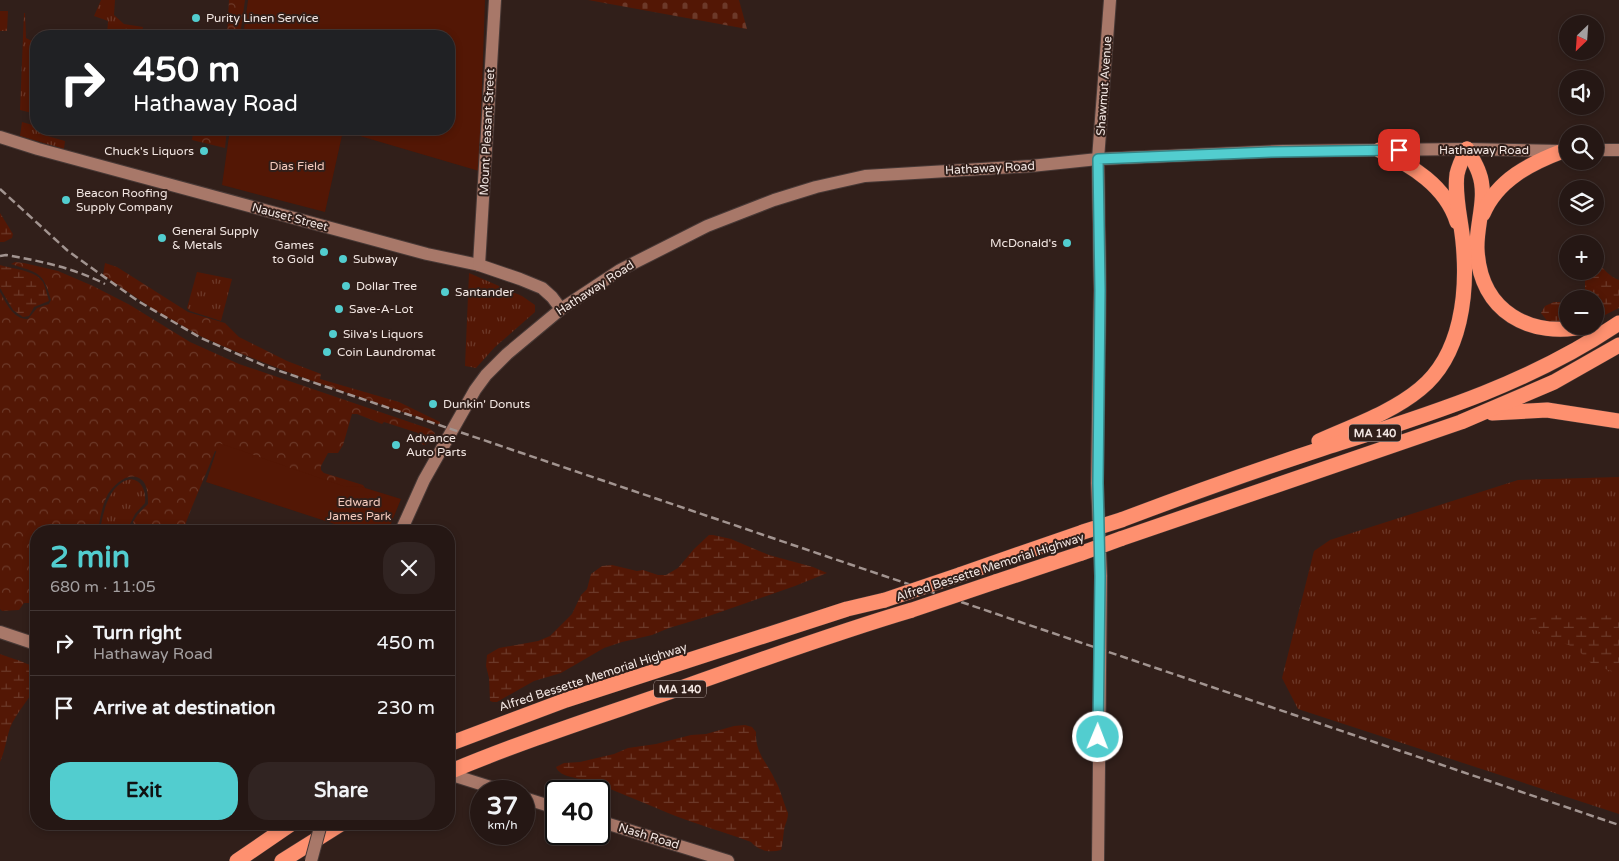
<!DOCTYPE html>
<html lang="en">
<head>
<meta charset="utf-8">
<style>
	:root { --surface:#251714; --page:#312422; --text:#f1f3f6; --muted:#a39fa0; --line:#423634; --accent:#52cdcf }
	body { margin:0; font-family:"Varela Round",sans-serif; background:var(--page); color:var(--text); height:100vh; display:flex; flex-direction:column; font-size:19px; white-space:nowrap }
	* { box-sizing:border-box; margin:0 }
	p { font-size:16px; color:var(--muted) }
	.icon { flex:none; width:28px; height:28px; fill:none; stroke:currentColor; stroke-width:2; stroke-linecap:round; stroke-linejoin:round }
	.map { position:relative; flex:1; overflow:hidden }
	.drawer { position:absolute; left:30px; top:525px; width:425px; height:305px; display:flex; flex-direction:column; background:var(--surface); border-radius:20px; box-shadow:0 2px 8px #0003,0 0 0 1px var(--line) }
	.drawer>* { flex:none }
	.guide { position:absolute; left:30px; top:30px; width:425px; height:105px; border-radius:20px; box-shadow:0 2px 8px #0003,0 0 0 1px var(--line); background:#202124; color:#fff; overflow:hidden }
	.needle { width:32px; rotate:205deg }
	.tools { position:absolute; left:1559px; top:15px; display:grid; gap:10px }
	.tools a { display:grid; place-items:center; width:45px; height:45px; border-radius:50%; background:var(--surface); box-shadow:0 2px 8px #0003,0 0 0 1px var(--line); font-size:25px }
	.speed { position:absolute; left:470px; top:780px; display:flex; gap:10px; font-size:25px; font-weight:700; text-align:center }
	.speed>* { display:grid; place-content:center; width:65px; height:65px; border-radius:50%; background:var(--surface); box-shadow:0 2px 8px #0003,0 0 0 1px var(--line); line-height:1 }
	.speed small { font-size:12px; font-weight:400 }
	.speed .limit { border:2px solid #111; border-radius:8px; background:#fff; color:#111 }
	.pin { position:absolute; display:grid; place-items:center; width:42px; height:42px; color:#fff; margin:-21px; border-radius:10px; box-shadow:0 2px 8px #0006 }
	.me { position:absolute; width:55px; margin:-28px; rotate:1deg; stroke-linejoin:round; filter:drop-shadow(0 0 4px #0008) }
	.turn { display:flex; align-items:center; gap:18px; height:105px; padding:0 20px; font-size:22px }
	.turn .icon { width:65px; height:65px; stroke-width:2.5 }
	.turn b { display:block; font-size:35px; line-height:42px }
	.round { display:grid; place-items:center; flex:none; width:52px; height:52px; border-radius:20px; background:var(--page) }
	.headline { display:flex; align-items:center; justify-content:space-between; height:85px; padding:0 20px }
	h1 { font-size:30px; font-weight:700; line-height:38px; color:var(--accent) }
	.cta { display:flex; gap:10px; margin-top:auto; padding:10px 20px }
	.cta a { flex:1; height:58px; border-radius:20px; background:var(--accent); color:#111; font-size:20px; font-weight:700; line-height:58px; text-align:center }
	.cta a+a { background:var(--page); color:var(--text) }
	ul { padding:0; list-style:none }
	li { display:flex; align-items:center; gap:15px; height:65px; padding:0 20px; border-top:1px solid var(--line) }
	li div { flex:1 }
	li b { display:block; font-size:19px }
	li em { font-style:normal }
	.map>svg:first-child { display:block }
</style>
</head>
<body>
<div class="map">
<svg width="1619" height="861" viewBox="0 0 1619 861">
	<defs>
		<pattern id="grass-tufts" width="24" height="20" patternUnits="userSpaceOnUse" patternTransform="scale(1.25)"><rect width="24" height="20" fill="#531705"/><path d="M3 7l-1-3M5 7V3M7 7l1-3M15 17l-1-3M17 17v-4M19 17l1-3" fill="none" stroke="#6c3929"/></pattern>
		<pattern id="forest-crowns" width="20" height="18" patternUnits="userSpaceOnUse" patternTransform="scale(1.25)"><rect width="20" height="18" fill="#531705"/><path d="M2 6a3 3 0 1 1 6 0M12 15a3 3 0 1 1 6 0" fill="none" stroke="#6c3929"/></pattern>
		<pattern id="wetland-marsh" width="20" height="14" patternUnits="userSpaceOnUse" patternTransform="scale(1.25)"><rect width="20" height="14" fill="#531705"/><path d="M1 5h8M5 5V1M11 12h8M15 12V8" fill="none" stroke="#6c3929"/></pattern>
		<pattern id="cemetery-stones" width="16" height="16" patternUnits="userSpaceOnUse" patternTransform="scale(1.25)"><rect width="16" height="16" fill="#531705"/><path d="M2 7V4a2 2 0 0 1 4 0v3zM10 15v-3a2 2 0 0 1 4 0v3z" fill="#6c3929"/></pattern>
	</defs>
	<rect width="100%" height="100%" fill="#311f1a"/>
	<g fill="url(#grass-tufts)">
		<path d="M101 0H115L114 15 124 24 143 27 142 31 129 29 128 35 107 36 108 21 94 16Z"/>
		<path d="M0 11H8L7 31H0Z"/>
		<path d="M24 13H25L26 38 36 43V114L20 110Z"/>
		<path d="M22 122 36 126V129H44V135L65 141 64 149 20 136Z"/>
		<path d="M197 272 232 279 221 321 190 311 187 308Z"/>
		<path d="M469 273 522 296 535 305V312L495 347 476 368 465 366Z"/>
		<path d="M1619 477V814L1298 709 1282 678 1314 551 1330 540 1518 480Z"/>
		<path d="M131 479C143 481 146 492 145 503L135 514 128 528H123L121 531H100C103 512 109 483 131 479Z"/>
	</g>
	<g fill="url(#forest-crowns)">
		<path d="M229 0H245L240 36H227Z"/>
		<path d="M191 129H227L225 148 192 140 193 134 190 132Z"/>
		<path d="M15 262 24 263 58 271 93 286 130 305 190 342 239 364 430 429 435 433 429 443 424 445 419 443 418 433 384 422 382 424 357 414H352L343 445 338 453H328L321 466V470L324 473 363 485 365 488 363 493 291 475 215 451C205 478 192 504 183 531H137L133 522 138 514 148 504C148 497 148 487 143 481 131 469 115 483 108 494 102 505 100 519 98 531H36V614L35 608 31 603H24L19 610 2 611 0 609V292C6 303 14 320 28 319L37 308 49 304 51 300C43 271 38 273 11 264Z"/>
		<path d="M105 263 117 267 188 312 225 323 239 337 287 361 321 374 320 379 399 402 440 422V425L298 376 227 348 200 336 156 311 103 275Z"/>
	</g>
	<g fill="url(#wetland-marsh)">
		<path d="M0 213 13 234 12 238 4 242H0Z"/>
		<path d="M1596 262C1604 268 1609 277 1619 280V308L1595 320V299H1581L1585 294V275L1587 271H1595Z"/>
		<path d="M0 265C13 269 35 270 43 282 46 288 47 295 49 301L34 307 29 316 23 317 13 310 0 288Z"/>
		<path d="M1554 302H1567V325L1548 322 1541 313 1545 306Z"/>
		<path d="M709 535H713L731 539 769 555 813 567 827 573 795 586 709 616 669 628 652 635 622 642 604 648 561 673 534 681 497 702H493L490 701 489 678 486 666 487 655 499 648 538 641 550 636 572 614 581 595 587 589 591 574 602 566 612 565 637 571 643 570 658 575H666L678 568 694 549Z"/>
		<path d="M1619 613V674L1592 664 1577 649 1535 630 1529 619C1545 612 1563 617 1580 617 1593 618 1606 616 1619 613Z"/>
		<path d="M0 654C10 658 30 663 36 669 36 673 38 680 36 684 30 700 16 712 10 728 6 740 5 751 0 762Z"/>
		<path d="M745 725 752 727 756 732C755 753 767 762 775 780 781 790 783 802 788 813 788 820 785 824 784 830 783 837 783 843 781 850 769 853 759 851 751 842 724 832 695 824 668 813 642 802 616 791 590 781 580 778 560 778 556 767L564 763 580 762 614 754 628 748 656 744 691 735 706 734 734 726Z"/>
	</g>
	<path fill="url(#cemetery-stones)" d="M588 0H739L747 29Z"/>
	<g fill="#531705">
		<path d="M248 0H485L479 171 343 131 325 212 222 185 230 129H449V36H243Z"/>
		<path d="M219 443 343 486 362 487 401 499 388 531H356L206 482Z"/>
	</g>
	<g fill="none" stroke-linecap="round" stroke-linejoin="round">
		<defs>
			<g id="secondary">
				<path d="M0 137 38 149 427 254 479 265 520 279 542 288 552 297 561 309"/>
				<path d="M1595 150H1619"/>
				<path d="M479 265 495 0"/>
				<path d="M401 531 424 480 475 390 486 375 507 354 561 309 620 270 707 226 774 200 816 187 865 176 1031 166 1098 159 1283 151 1467 149 1561 151"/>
				<path d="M0 632 36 644"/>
				<path d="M449 774 503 791"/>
				<path d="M524 798 556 808"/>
				<path d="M599 821 728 861"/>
				<path d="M1098 861 1101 576 1097 483 1100 290 1098 159 1110 0"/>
			</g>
			<g id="highway">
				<path d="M1467 149C1471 157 1476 164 1479 173 1488 197 1476 224 1477 249 1480 312 1530 339 1588 326"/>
				<path d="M1379 150C1411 165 1446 186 1457 222"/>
				<path d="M1483 214C1497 180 1531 163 1563 151"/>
				<path d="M1492 413 1547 410 1619 421"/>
				<path d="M1319 441C1352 426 1391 413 1420 389 1462 355 1468 292 1463 242 1461 220 1454 195 1457 174 1459 165 1463 157 1467 149"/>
				<path d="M1121 520C1187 495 1254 471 1321 449 1424 416 1528 385 1619 323"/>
				<path d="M1120 539 1461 422 1554 382 1619 345"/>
				<path d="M959 575 1083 532"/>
				<path d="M995 582 1082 553"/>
				<path d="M449 744 566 700 847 609 885 600"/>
				<path d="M449 772C525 740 604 715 681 688 758 661 834 633 912 610"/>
				<path d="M237 861 291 824"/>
				<path d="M282 861 341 824"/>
			</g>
		</defs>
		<use href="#secondary" stroke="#483936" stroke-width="14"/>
		<use href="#highway" stroke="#483936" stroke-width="16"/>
		<use href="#secondary" stroke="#a87869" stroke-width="12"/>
		<use href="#highway" stroke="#fe906f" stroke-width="15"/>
		<g stroke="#a29490" stroke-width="2.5" stroke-dasharray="8 4" stroke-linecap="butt">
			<path d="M0 189 68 251 138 301 201 338 265 366 1619 825"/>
			<path d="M0 256 6 255C40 261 74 268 105 284"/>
		</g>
		<defs>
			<path id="secondary-bridge" d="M311 861 321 824"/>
			<g id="highway-bridge">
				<path d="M1083 532 1121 520"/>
				<path d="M1082 553 1120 539"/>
				<path d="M885 600 959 575"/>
				<path d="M912 610 995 582"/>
			</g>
		</defs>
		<use href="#secondary-bridge" stroke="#483936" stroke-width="14" stroke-linecap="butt"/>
		<use href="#highway-bridge" stroke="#483936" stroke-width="16" stroke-linecap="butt"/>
		<use href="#secondary-bridge" stroke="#a87869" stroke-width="12"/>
		<use href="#highway-bridge" stroke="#fe906f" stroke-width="15"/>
	</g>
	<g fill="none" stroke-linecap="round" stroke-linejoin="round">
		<defs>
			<path id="route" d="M1098 737 1100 576 1098 483 1100 290 1098 159 1271 152 1399 150"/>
		</defs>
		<use href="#route" stroke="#358587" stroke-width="12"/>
		<use href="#route" stroke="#52cdcf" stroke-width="9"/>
	</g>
	<g fill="#52cdcf" stroke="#311f1a" stroke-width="2">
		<circle cx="196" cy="18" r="5"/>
		<circle cx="204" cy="151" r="5"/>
		<circle cx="66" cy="200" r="5"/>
		<circle cx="162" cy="238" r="5"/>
		<circle cx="1067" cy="243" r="5"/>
		<circle cx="324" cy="252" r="5"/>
		<circle cx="343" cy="259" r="5"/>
		<circle cx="346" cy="286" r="5"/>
		<circle cx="445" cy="292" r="5"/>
		<circle cx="339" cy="309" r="5"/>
		<circle cx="333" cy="334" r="5"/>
		<circle cx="327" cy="352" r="5"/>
		<circle cx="433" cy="404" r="5"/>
		<circle cx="396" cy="445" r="5"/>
	</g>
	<g text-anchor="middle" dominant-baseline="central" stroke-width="4" stroke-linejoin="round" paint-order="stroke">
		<g fill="#311f1a" stroke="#b8aaa6" stroke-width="1">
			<rect x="1349" y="424.5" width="52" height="17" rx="4"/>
			<rect x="654" y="680.5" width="52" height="17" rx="4"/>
		</g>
		<g font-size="11" font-weight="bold" fill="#f2e6e2">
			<text x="1375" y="433">MA 140</text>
			<text x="680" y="689">MA 140</text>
		</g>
		<g font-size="12" fill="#f2e6e2" stroke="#311f1a" text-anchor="start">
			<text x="206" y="18">Purity Linen Service</text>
			<text x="194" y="151" text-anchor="end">Chuck's Liquors</text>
			<text x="76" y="193">Beacon Roofing<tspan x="76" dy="14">Supply Company</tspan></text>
			<text x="172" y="231">General Supply<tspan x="172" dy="14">&amp; Metals</tspan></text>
			<text x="1057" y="243" text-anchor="end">McDonald's</text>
			<text x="314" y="245" text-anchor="end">Games<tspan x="314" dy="14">to Gold</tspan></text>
			<text x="353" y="259">Subway</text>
			<text x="356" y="286">Dollar Tree</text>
			<text x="455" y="292">Santander</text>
			<text x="349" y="309">Save-A-Lot</text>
			<text x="343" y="334">Silva's Liquors</text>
			<text x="337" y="352">Coin Laundromat</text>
			<text x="443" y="404">Dunkin' Donuts</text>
			<text x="406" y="438">Advance<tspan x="406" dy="14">Auto Parts</tspan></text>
		</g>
		<g font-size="12" fill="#f2e6e2" stroke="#311f1a">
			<text transform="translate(1104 86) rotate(-86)">Shawmut Avenue</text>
			<text transform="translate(487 132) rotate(-87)">Mount Pleasant Street</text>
			<text x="1484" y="150">Hathaway Road</text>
			<text transform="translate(990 168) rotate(-3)">Hathaway Road</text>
			<text transform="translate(290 217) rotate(15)">Nauset Street</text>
			<text transform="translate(595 288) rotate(-33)">Hathaway Road</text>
			<text transform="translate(990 567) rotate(-18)">Alfred Bessette Memorial Highway</text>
			<text transform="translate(593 677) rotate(-18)">Alfred Bessette Memorial Highway</text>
			<text transform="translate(649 836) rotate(17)">Nash Road</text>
		</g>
		<g font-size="12" fill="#f4cabd" stroke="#311f1a">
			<text x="297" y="166">Dias Field</text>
			<text x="359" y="502">Edward<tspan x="359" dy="14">James Park</tspan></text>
		</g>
	</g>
</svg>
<div class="tools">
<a><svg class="needle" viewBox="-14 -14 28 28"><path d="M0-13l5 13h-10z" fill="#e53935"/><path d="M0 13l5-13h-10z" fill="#a39fa0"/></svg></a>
<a><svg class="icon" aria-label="sound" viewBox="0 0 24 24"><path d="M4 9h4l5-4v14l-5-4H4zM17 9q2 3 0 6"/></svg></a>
<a><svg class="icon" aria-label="search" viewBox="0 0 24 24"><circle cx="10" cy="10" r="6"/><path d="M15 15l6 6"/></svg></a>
<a><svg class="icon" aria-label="layers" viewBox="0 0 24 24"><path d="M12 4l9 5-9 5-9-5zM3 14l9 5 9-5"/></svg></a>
<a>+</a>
<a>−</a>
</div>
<div class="speed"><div>37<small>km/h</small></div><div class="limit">40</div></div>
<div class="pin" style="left:1399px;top:150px;background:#d93025"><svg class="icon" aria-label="arrive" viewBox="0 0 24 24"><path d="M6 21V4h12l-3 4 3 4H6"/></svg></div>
<svg class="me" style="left:1098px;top:737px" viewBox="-20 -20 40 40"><circle r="17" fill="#52cdcf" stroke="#fff" stroke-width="3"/><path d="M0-11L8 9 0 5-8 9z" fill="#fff"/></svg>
<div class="guide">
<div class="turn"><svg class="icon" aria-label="right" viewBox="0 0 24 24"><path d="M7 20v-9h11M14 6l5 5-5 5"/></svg><div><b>450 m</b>Hathaway Road</div></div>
</div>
<section class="drawer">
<div class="headline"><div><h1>2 min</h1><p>680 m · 11:05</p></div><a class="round"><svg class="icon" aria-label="close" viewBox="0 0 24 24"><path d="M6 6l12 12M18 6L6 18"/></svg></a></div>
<ul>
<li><svg class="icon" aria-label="right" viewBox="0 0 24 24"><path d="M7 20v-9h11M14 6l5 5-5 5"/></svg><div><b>Turn right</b><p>Hathaway Road</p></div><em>450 m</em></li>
<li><svg class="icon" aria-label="arrive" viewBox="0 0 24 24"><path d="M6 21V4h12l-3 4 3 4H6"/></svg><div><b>Arrive at destination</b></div><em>230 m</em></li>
</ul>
<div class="cta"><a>Exit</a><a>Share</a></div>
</section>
</div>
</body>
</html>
